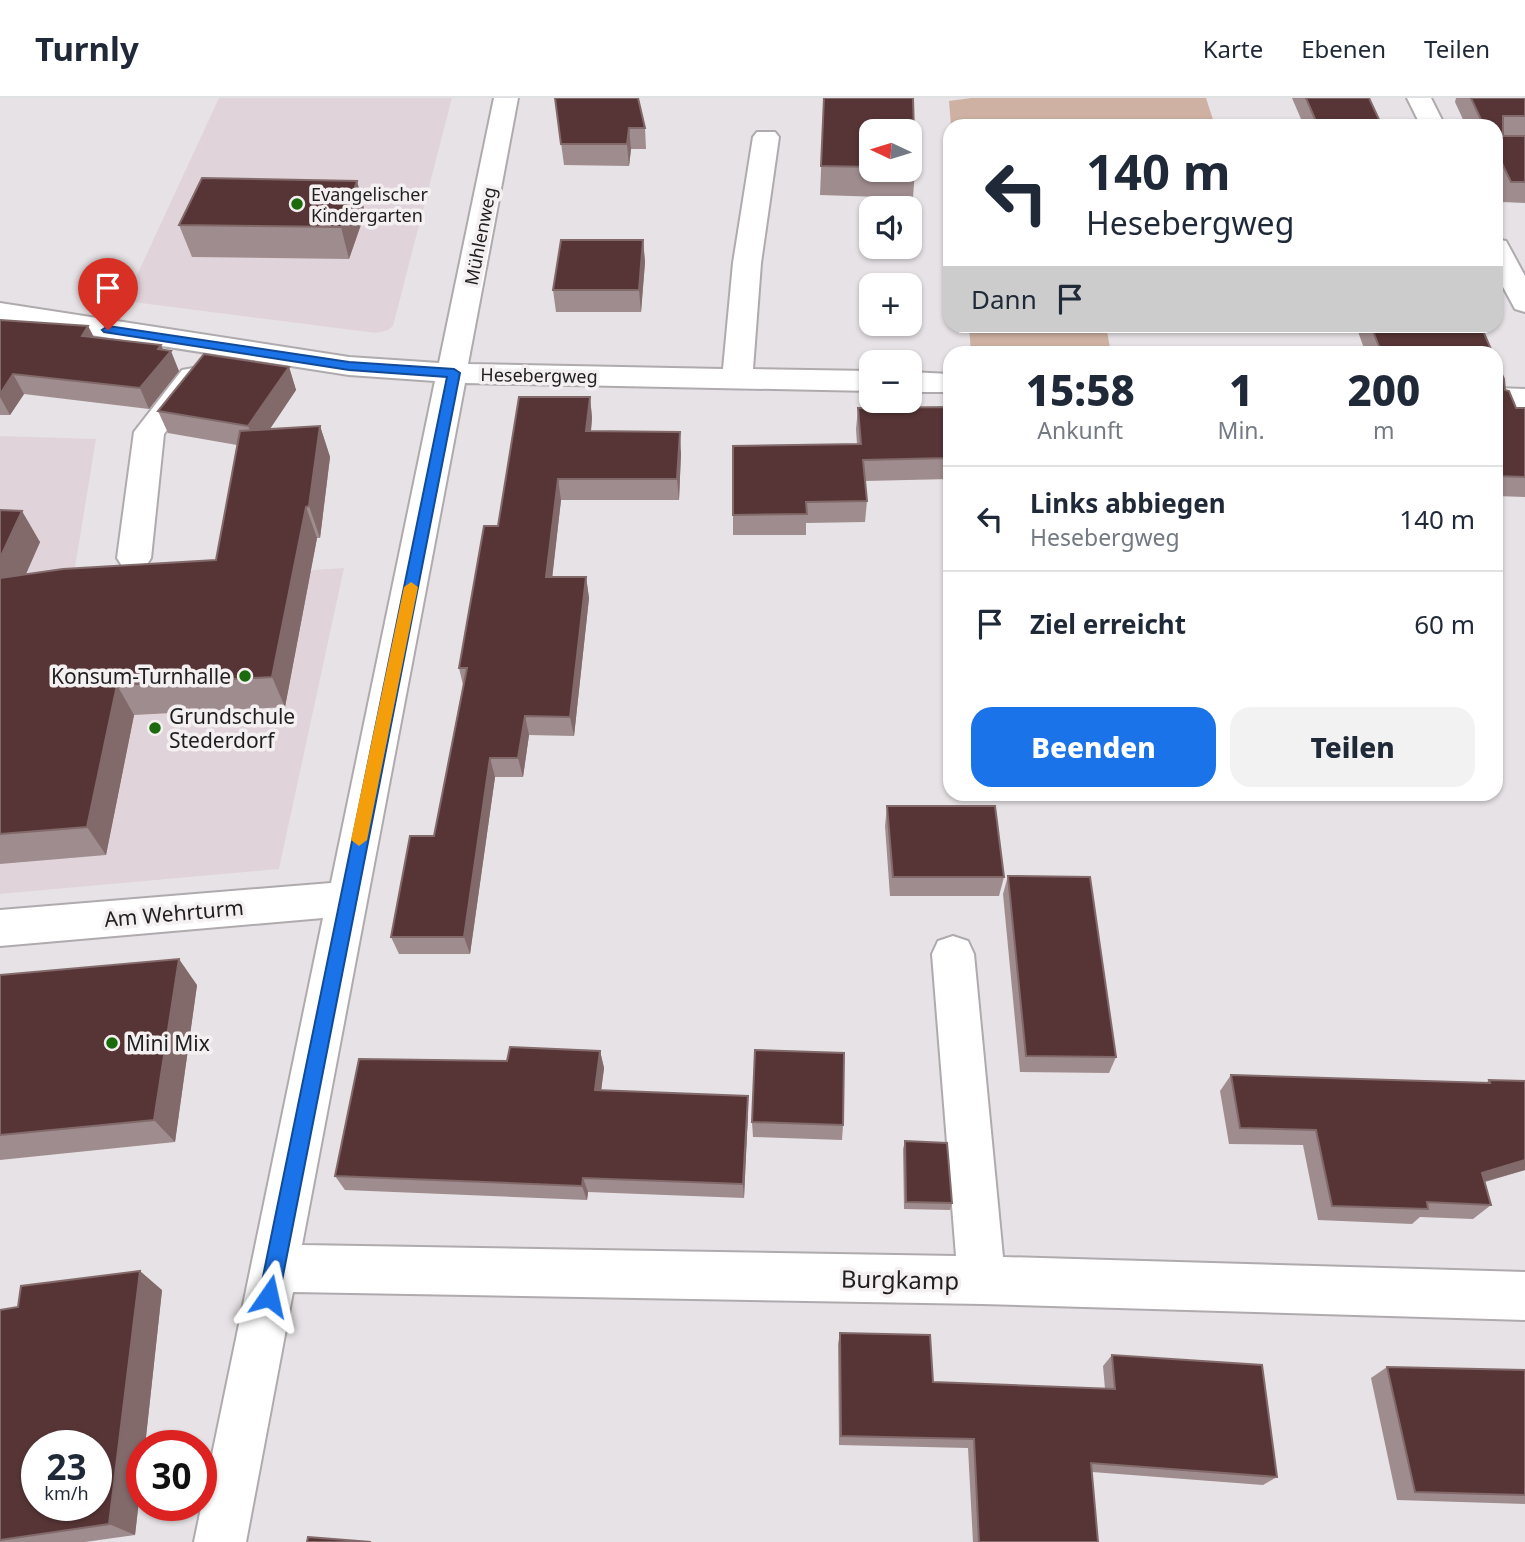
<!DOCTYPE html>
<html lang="de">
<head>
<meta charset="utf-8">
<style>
	:root { --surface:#fff; --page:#f2f2f3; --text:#1f2937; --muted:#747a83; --line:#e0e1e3; --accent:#1a73e8 }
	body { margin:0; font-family:"Noto Sans",sans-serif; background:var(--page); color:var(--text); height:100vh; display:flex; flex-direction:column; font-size:26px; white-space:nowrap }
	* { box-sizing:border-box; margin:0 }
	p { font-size:23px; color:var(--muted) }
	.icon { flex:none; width:38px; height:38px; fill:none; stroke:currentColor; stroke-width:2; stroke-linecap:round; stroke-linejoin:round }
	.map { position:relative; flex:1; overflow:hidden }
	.details { position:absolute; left:943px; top:248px; width:560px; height:455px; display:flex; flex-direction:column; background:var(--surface); border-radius:21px; box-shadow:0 2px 5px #0004 }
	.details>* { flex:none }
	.guide { position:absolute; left:943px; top:21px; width:560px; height:214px; border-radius:21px; box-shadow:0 2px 5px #0004; background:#fff; color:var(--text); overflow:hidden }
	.needle { width:46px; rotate:274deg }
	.buttons { position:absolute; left:859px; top:21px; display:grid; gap:14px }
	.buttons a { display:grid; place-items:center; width:63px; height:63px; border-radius:14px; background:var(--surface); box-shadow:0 2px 5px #0004; font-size:35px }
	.speed { position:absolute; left:21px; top:1332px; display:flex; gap:14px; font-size:35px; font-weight:700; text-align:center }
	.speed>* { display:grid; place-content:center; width:91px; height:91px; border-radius:50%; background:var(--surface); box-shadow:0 2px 5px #0004; line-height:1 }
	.speed small { font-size:18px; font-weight:400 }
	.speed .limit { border:10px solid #d22; background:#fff; color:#111 }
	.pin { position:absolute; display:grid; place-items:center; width:60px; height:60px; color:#fff; margin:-72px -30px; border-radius:50% 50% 50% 0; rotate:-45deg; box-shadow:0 0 7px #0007 }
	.pin .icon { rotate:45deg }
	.me { position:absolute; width:77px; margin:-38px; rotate:11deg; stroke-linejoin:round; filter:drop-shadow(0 0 5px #0008) }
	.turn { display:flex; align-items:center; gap:24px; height:147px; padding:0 28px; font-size:32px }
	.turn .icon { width:91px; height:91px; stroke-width:2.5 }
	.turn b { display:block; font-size:49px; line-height:60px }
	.then { display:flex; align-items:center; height:66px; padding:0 28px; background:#0003; gap:14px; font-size:26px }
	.eta { display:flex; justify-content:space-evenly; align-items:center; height:119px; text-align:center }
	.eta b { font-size:42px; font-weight:800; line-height:49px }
	.cta { display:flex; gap:14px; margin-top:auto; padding:14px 28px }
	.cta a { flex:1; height:80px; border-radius:21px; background:var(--accent); color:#fff; font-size:28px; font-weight:800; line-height:80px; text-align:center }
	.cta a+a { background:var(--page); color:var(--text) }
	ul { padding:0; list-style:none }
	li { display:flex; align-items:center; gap:21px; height:105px; padding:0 28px; border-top:2px solid var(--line) }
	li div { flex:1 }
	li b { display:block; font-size:26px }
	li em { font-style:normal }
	header { display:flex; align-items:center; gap:42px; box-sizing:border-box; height:98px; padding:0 35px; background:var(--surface); border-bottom:2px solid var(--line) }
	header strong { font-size:33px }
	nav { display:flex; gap:38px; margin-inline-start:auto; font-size:24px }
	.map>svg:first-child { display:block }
</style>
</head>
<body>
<header>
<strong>Turnly</strong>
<nav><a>Karte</a><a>Ebenen</a><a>Teilen</a></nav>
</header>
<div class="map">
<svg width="1525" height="1444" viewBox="0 0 1525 1444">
	<rect width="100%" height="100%" fill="#e7e2e5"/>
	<g fill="#e0d4da">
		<path d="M219 0H452L393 228 388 232 376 235 125 203Z"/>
		<path d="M0 338 96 341 72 488 344 470 279 771 0 796Z"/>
	</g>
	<g fill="#ceb1a3">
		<path d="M971 0H1206L1215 28H951L949 3Z"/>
		<path d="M969 228H1106L1111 255H971Z"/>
	</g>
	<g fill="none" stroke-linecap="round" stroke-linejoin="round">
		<defs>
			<g id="minor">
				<path d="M494 0H518L468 266 723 271 733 165 753 39 757 34H775L779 39 761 165 753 271 872 273V293L465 285 302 1147 956 1158 932 856 938 843 953 838 968 843 974 856 1003 1159 1525 1174V1222L982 1206 293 1194 246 1444H194L323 820 0 848V812L331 785 435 283 349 277 0 223V205L349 259 439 265Z"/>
				<path d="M1407 0H1431L1445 28H1421Z"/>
				<path d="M1496 141 1506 143 1525 178V214L1515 211 1496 176Z"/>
				<path d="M193 270 204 272 208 279 164 336 151 460 146 468 134 472 122 468 117 460 134 334 182 272Z"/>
				<path d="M910 274 950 276V294H910Z"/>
				<path d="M1496 290 1525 291V311L1496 310Z"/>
			</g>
		</defs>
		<use href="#minor" stroke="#afaaad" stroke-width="4"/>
		<use href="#minor" fill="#fff" fill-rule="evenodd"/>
	</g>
	<g fill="#9f8c8e" fill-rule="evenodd">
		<path d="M555 0 645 30 646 51H631L629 68 564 67Z"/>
		<path d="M824 0H913L915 70 913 100 820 97ZM872 33H910V72H872Z"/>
		<path d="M1292 0H1369L1382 28H1304Z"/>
		<path d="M1456 0H1525V105L1502 104 1496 92V28H1466L1455 4Z"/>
		<path d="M357 83 365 115 349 161 192 159 179 127Z"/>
		<path d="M643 142 645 164 641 214H556L553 192Z"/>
		<path d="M0 222 88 228 94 239 163 252 179 273 149 311 24 296 10 317H0Z"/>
		<path d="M1356 228H1481L1493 256H1366Z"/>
		<path d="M1496 263 1505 292 1516 310H1525V399L1496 398Z"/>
		<path d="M289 269 296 292 270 331 320 328 330 359 320 440H317L285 609 134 617 106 757 0 766V412L40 444 26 476 216 462 237 347 168 335 158 313Z"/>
		<path d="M590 299 592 320 591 333 681 355 679 402H561L552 479H586L589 500 574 638 529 637 523 679H495L470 856H399L391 839 434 738 463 587 459 570 498 428Z"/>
		<path d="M950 309V381L865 383 867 403 865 424 806 425V437H733V348L857 346 856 331 858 310Z"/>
		<path d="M887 708 1004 779 999 798H890L885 728Z"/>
		<path d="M1008 778 1116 959 1109 975 1020 974 1003 796Z"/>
		<path d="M0 877 197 887 175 1044 0 1062Z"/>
		<path d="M600 953 604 970 601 993 748 998V1014L744 1100 588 1094 587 1102 345 1092 335 1078 507 963Z"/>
		<path d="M1231 977 1486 985 1489 982 1525 983V1072L1485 1084 1491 1107 1473 1121 1420 1119 1412 1126 1318 1122 1303 1047 1229 1046 1220 993Z"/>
		<path d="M752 1024 843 1027 842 1042 753 1039Z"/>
		<path d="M905 1043 952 1105 950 1112 904 1111 903 1051Z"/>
		<path d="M162 1192 145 1348H142V1376L135 1437 85 1444H0V1212Z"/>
		<path d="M840 1235 933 1284 1105 1291 1103 1268 1112 1257 1277 1379 1263 1387 1092 1374 1098 1444H973L968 1350 839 1347 838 1246Z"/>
		<path d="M1387 1269 1525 1272V1406L1397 1402 1371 1280Z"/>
	</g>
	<g fill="#82696a">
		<path d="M629 30 631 51 629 68 627 46Z"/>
		<path d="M357 83 365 115 349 161 341 129Z"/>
		<path d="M643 142 645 164 641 214 639 192Z"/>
		<path d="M88 228 98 248 82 238Z"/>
		<path d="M161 247 166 259 171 253 179 273 149 311 140 290Z"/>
		<path d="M289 269 296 292 257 350 248 328Z"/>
		<path d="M13 276 24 296 10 317 0 299V296Z"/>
		<path d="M590 299 592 320 589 354 586 333Z"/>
		<path d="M320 328 330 359 320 440 309 408Z"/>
		<path d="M680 334 681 355 679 402 677 381Z"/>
		<path d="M558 381 561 402 550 499 546 479Z"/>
		<path d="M306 409 317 440 285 609 272 579Z"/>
		<path d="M22 413 40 444 10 512 0 496V460Z"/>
		<path d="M586 479 589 500 574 638 570 619Z"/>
		<path d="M117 587 134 617 106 757 87 729Z"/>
		<path d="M525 618 529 637 523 679 518 660Z"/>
		<path d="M490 660 495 679 470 856 464 839Z"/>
		<path d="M179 861 197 887 175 1044 154 1022Z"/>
		<path d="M600 953 604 970 599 1009 595 992Z"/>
		<path d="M748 998V1014L744 1100 743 1086Z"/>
		<path d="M1525 1062V1072L1465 1089 1482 1075Z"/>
		<path d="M583 1080 588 1094 587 1102 582 1088Z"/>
		<path d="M140 1173 162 1192 145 1348H142V1376L135 1437 109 1426Z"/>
	</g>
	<g fill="#573536" stroke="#82696a" stroke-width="2" fill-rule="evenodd">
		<path d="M555 0H638L645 30H629L627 46H561Z"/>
		<path d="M824 0H913L915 70H910V33H872V69L821 68Z"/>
		<path d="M1306 0H1369L1382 28H1318Z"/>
		<path d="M1471 0H1525V18H1503V38H1525V84H1511L1496 53V28H1484Z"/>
		<path d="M202 80 357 83 341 129 179 127Z"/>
		<path d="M561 142H643L639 192H553Z"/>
		<path d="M0 222 88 228 82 238 161 247 158 251 171 253 140 290 13 276 0 296Z"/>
		<path d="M1371 228H1481L1493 256H1382Z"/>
		<path d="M204 256 289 269 248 328 158 313Z"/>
		<path d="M1496 263 1504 281 1505 292 1509 293 1516 310H1525V379L1496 378Z"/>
		<path d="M519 299H590L586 333 680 334 677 381H558L546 479H586L570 619 525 618 518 660H490L464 839H391L410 738H434L467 570H459L484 428H498Z"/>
		<path d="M950 309V360L863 362 867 403 806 404 807 416 733 417V348L861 346 858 310Z"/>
		<path d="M320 328 309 408 306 409 272 579 117 587 87 729 0 736V480L63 471 216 462 240 333Z"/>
		<path d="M0 412 22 413 0 460Z"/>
		<path d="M887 708H995L1004 779H893Z"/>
		<path d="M1008 778 1090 779 1116 959 1026 958Z"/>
		<path d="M179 861 154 1022 0 1037V877Z"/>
		<path d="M510 949 600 953 595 992 748 998 743 1086 583 1080 582 1088 335 1078 359 961 507 963Z"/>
		<path d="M755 952 844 955 843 1027 752 1024Z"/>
		<path d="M1231 977 1490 985 1489 982 1525 983V1062L1482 1075 1491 1107 1427 1104 1428 1111 1332 1108 1316 1032 1240 1030Z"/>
		<path d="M905 1043 947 1045 952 1105 906 1104Z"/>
		<path d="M140 1173 109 1426 0 1442V1212L18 1209 21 1188ZM37 1348H96V1407H37Z"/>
		<path d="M840 1235 930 1237 933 1284 1115 1291 1112 1257 1262 1267 1277 1379 1091 1365 1098 1444H979L974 1341 841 1338Z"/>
		<path d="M1387 1269 1525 1272V1397L1415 1394Z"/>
		<path d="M308 1439 371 1444H307Z"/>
	</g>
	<path fill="#1a73e8" stroke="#114b97" stroke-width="2" d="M108 228 349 264 454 271 460 275 279 1198 276 1205 269 1207 262 1205 259 1198 447 279 349 272 104 234 102 232Z"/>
	<path fill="#f59e0b" d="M411 484 418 489 367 742 359 748 351 742 404 489Z"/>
	<g fill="#1b6a0d" stroke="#f4f0f2" stroke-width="2.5">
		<circle cx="297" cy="106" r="7"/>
		<circle cx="245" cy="578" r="7"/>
		<circle cx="155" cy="630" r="7"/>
		<circle cx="112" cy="945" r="7"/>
	</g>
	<g text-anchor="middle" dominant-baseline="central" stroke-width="7" stroke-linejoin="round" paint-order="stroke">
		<g font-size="18" fill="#201e1f" stroke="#f4f0f2" text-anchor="start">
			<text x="311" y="96">Evangelischer<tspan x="311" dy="21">Kindergarten</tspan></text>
		</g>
		<g font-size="18" fill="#201e1f" stroke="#f4f0f2">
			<text transform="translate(480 138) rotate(-79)">Mühlenweg</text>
			<text transform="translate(539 277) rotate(1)">Hesebergweg</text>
		</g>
		<g font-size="21" fill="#201e1f" stroke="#f4f0f2" text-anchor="start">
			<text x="231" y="578" text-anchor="end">Konsum-Turnhalle</text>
			<text x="169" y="618">Grundschule<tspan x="169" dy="24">Stederdorf</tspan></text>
			<text x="126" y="945">Mini Mix</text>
		</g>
		<g font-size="21" fill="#201e1f" stroke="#f4f0f2">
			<text transform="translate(174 815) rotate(-5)">Am Wehrturm</text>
		</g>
		<g font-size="24" fill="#201e1f" stroke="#f4f0f2">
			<text transform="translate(900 1181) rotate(1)">Burgkamp</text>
		</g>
	</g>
</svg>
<div class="buttons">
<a><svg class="needle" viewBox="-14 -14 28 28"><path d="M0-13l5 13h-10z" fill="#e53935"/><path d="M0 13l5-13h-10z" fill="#747a83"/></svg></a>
<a><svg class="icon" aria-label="sound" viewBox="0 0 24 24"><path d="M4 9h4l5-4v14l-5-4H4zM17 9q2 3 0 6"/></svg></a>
<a>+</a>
<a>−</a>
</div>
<div class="speed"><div>23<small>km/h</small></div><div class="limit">30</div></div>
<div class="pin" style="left:108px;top:232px;background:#d93025"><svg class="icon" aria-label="arrive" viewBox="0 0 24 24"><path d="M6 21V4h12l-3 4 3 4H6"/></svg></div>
<svg class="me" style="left:269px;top:1198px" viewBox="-20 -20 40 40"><path d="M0-17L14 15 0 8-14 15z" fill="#1a73e8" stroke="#fff" stroke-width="4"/></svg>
<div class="guide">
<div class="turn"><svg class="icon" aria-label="left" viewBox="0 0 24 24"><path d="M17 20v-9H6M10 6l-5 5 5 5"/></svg><div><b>140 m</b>Hesebergweg</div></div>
<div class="then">Dann<svg class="icon" aria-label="arrive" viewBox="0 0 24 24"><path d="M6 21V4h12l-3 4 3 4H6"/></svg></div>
</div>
<section class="details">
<div class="eta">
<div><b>15:58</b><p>Ankunft</p></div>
<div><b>1</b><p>Min.</p></div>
<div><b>200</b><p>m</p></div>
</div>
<ul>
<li><svg class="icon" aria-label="left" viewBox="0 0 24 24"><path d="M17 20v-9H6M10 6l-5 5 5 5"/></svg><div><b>Links abbiegen</b><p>Hesebergweg</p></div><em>140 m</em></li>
<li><svg class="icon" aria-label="arrive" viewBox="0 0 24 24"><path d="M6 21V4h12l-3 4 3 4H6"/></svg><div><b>Ziel erreicht</b></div><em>60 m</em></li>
</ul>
<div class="cta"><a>Beenden</a><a>Teilen</a></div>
</section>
</div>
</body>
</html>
